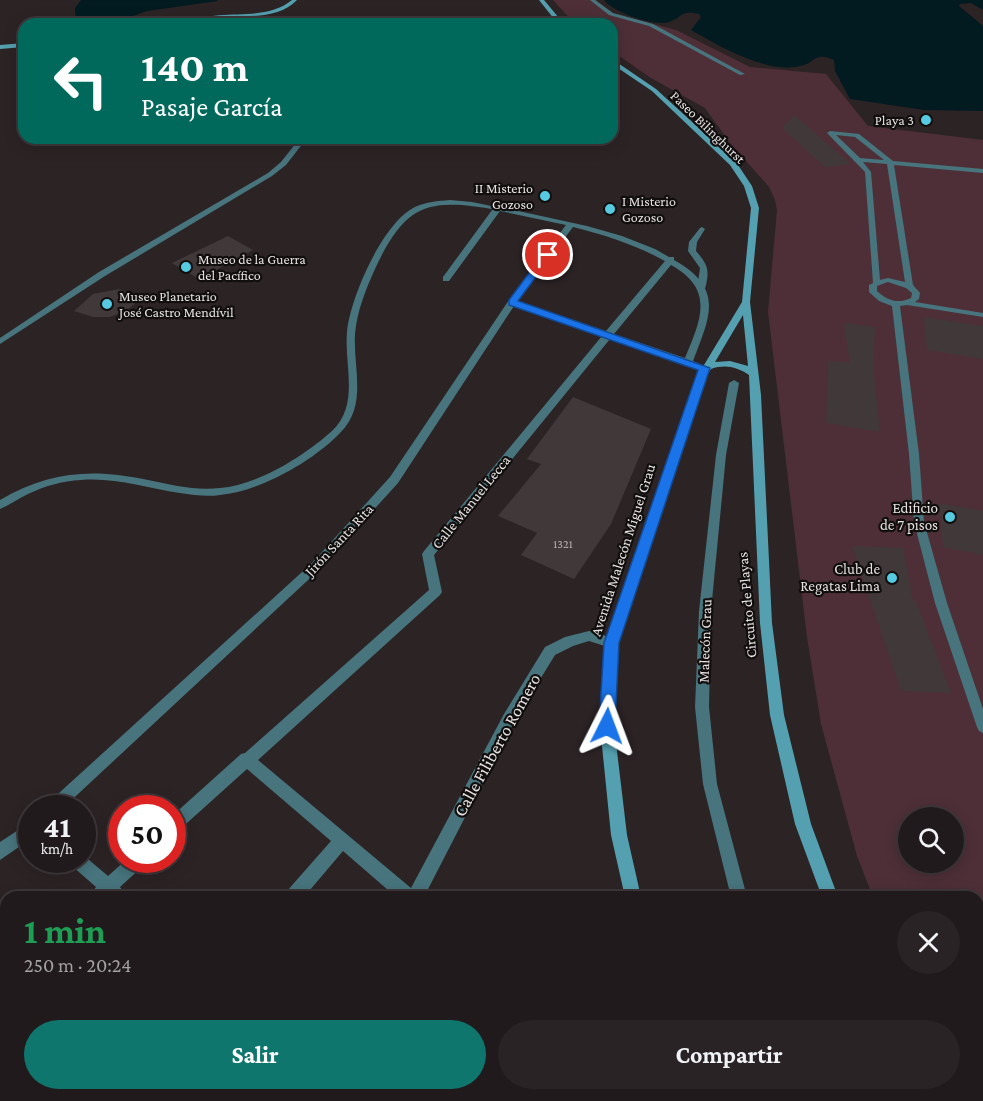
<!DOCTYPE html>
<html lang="es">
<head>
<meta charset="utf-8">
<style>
	:root { --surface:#211a1c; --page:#292325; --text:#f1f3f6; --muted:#a2a1a3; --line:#3e383b; --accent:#0f766e }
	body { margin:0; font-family:"Crimson Pro",serif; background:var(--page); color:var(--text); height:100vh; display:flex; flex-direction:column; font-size:22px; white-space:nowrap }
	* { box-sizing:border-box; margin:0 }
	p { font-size:20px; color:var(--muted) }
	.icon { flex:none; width:33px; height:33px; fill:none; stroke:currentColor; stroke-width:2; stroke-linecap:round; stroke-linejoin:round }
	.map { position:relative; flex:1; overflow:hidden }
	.side { position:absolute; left:0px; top:891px; width:984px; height:210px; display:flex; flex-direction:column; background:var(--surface); border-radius:18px 18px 0 0; box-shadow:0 3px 15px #0003,0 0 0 2px var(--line) }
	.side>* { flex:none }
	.banner { position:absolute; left:18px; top:18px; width:600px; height:126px; border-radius:18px; box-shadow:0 3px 15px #0003,0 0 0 2px var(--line); background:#00695c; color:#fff; overflow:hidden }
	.controls { position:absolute; left:898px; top:807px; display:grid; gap:12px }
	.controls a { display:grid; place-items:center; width:66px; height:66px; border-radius:50%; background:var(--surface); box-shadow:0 3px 15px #0003,0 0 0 2px var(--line); font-size:30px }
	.speed { position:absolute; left:18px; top:795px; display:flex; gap:12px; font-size:30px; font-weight:700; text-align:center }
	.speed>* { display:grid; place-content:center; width:78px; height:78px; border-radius:50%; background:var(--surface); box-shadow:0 3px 15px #0003,0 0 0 2px var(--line); line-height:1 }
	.speed small { font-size:15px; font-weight:400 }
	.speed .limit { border:9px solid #d22; background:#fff; color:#111 }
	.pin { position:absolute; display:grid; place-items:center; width:51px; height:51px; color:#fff; margin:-26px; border:3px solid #fff; border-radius:50%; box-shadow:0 2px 6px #0007 }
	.me { position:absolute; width:66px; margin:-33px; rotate:3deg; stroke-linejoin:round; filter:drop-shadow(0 0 4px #0008) }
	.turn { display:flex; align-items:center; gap:21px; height:126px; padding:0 24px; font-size:27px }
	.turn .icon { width:78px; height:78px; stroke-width:2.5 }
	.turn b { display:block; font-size:42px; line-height:51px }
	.round { display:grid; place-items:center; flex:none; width:63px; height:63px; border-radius:32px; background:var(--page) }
	.head { display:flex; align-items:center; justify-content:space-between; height:102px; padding:0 24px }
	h1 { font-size:36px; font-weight:700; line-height:45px; color:#1e9e55 }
	.cta { display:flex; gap:12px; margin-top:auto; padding:12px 24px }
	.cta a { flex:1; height:69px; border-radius:36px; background:var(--accent); color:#fff; font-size:24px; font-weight:700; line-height:69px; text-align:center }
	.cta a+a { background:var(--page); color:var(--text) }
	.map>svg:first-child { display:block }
</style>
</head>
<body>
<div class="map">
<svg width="983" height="1101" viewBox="0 0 983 1101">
	<rect width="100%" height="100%" fill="#2c2325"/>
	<path fill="#4e2f37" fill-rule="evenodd" d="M553 0H596L612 13 676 30 750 67 826 74 868 126 983 140V1101H963L960 1095H978V897H873L857 856 821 724 807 637 768 312 777 210 775 200 769 187 730 143 705 108 651 78 612 51V24H575ZM909 818H954V862H909Z"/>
	<g fill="#021b20">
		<path d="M81 0H216L218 1 147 11 113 23 76 24 75 8Z"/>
		<path d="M604 0H983V10L971 3 960 4 959 6 983 26V111L924 110 850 99 835 71 834 60C814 51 816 63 800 66 767 74 719 46 691 30L701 17 699 14C679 10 684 17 669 22 654 27 613 12 604 0Z"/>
	</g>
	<g fill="#41383a">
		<path d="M794 115 851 164 825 167 782 128Z"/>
		<path d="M228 236 253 250 199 279 172 263Z"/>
		<path d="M119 289 142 298 127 310 110 317H93L74 311 93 294Z"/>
		<path d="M924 317 983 326V359L927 350Z"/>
		<path d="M844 323 875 327 873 365 880 432 826 423 828 361 850 363Z"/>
		<path d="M573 397 651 429 611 524 574 579 521 555 537 533 498 516 541 464 527 459Z"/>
		<path d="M939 503 983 511V555L943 547Z"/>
		<path d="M852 546 903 548 913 601H916L951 693 901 691Z"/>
	</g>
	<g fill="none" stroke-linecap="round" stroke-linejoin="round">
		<g fill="#47747d" fill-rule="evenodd">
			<path d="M590 0H595L613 13 653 24 745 74 740 75 649 26 609 15Z"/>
			<path d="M830 131 859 134 893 161 983 169V173L894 165 913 285 920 293 919 299 915 302 983 313V317L907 305 900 306 919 454 924 522 947 603 983 709V733L979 731 977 727 935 603 914 522 909 454 892 306 879 301 869 292V285L873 283 865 172 828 134 827 133ZM836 135 855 137 884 160 860 158ZM863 162 887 164 905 282 888 278 880 280 871 172ZM888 282 906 288 912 293 911 298C899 304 887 301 877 291V286Z"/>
			<path d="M300 138H307L286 165 272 176 105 276 0 344V338L99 272 268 173 281 162Z"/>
			<path d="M450 200 472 202 501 208 498 210C429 198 406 202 375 269 366 289 357 311 355 334 353 369 368 405 340 433 312 462 260 491 220 495 207 497 193 495 180 493 146 488 114 477 81 480 62 481 45 486 28 494 19 498 10 505 0 509V500C49 471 93 468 148 480 172 485 196 491 220 488 258 485 304 456 332 431 360 404 344 366 347 332 350 298 383 222 415 207 426 202 438 201 450 200Z"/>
			<path d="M702 227 705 229 697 242 696 251C708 265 710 270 705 289L701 291 697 289 700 268 688 251 689 242 700 228Z"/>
		</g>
		<g fill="#47747d" fill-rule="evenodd">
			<path d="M734 380 739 383 726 455 711 611 709 707 717 784 747 897H731L703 784 695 707 699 611 716 455 729 383Z"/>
			<path d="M791 1095H809L812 1101H792Z"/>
		</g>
		<g fill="#47747d" fill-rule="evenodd">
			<path d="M495 206 587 226 622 236 655 249 669 257H674V260C726 289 709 318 693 361L709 368 707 370H701L610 339 434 555 442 592 440 595 258 760 411 888 504 714 545 647 565 637 589 631 616 639 618 643 616 647 611 648 589 641 573 646 555 655 514 722 424 897H396L343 851 304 897H285L287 891 331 841 247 769 177 832 172 834V816L241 754 245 753 429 590 422 554 424 551 602 336 514 306 398 483 321 568 63 808H46L48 803 313 562 390 477 509 300 566 225 500 211 449 281H443V277ZM573 227C605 235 636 245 665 261L606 331 517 301ZM671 265C716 290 700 321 685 358L614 334Z"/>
			<path d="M32 821V838L0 860V842Z"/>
			<path d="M82 854 108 876 126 860H145L143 866 120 887 127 897H89L96 887 72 866 70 860H82Z"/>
			<path d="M6 977V998L0 1001V980Z"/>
			<path d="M135 1095H157L155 1101H132Z"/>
			<path d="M291 1095H330L328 1101H293Z"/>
		</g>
		<g fill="#54a0b0" fill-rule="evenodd">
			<path d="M292 0H297C276 22 240 14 213 18 203 20 195 24 185 24 217 6 263 24 292 0Z"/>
			<path d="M539 0H544L564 24H558Z"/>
			<path d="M24 43V47L0 49V45Z"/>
			<path d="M612 59 656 89 736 162 752 186 759 208 750 302 761 395 772 623 784 715 811 824 838 897H822L795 824 770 715 760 623 749 375C737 367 725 364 711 369L706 377 618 643 614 726 627 835 641 897H625L611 835 600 726 604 643 696 377 700 370 699 368 704 365 742 302 751 208 744 186 730 165 652 91 612 64ZM743 315 748 366 730 361 715 362Z"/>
			<path d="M670 1095H688L690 1101H670Z"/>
			<path d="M906 1095H925L928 1101H908Z"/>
		</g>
	</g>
	<path fill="#1a73e8" stroke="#114b97" stroke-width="1.5" d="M544 253 552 255 518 301 710 368 619 643 615 726 613 732 607 734 601 732 599 726 604 643 698 370 509 305V300Z"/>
	<g fill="#55cae0" stroke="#110e0e" stroke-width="2">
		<circle cx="926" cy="120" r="6"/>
		<circle cx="545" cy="196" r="6"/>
		<circle cx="610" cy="209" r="6"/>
		<circle cx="186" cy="267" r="6"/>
		<circle cx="107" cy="304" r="6"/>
		<circle cx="950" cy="517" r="6"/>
		<circle cx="892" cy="578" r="6"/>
	</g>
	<g text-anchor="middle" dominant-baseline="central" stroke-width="4.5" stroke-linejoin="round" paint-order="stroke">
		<g font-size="12" fill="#bdb6b7">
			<text x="563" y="544">1321</text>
		</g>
		<g font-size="14" fill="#e6e0e1" stroke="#110e0e" text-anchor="start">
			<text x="914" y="120" text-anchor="end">Playa 3</text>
			<text x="533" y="188" text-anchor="end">II Misterio<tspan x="533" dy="16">Gozoso</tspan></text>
			<text x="622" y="201">I Misterio<tspan x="622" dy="16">Gozoso</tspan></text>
			<text x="198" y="259">Museo de la Guerra<tspan x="198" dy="16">del Pacífico</tspan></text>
			<text x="119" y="296">Museo Planetario<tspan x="119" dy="16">José Castro Mendívil</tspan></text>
		</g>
		<g font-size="14" fill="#e6e0e1" stroke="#110e0e">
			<text transform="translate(708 127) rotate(44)">Paseo Bilinghurst</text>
		</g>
		<g font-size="15" fill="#e6e0e1" stroke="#110e0e">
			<text transform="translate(471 502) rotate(-51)">Calle Manuel Lecca</text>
			<text transform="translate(339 540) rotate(-47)">Jirón Santa Rita</text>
			<text transform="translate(623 550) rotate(-72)">Avenida Malecón Miguel Grau</text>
			<text transform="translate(747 605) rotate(-95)">Circuito de Playas</text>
			<text transform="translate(705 641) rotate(-88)">Malecón Grau</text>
		</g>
		<g font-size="15" fill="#e6e0e1" stroke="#110e0e" text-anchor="end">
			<text x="938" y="508">Edificio<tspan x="938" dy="17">de 7 pisos</tspan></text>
			<text x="880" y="569">Club de<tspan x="880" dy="17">Regatas Lima</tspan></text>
		</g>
		<g font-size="18" fill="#e6e0e1" stroke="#110e0e">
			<text transform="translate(497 745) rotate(-61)">Calle Filiberto Romero</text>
		</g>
	</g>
</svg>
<div class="controls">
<a><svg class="icon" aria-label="search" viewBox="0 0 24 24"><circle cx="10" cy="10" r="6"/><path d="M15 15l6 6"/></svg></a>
</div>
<div class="speed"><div>41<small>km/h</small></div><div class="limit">50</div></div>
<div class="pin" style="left:548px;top:255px;background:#d93025"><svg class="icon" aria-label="arrive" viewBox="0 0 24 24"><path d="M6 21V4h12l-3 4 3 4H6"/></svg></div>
<svg class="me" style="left:607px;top:726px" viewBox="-20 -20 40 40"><path d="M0-17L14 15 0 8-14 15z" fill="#1a73e8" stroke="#fff" stroke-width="4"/></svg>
<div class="banner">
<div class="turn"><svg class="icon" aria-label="left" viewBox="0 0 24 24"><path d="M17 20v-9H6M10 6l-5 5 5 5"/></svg><div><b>140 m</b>Pasaje García</div></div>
</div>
<section class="side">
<div class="head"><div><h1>1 min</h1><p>250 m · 20:24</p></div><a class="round"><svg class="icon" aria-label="close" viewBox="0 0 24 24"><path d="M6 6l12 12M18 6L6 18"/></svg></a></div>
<div class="cta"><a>Salir</a><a>Compartir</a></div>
</section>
</div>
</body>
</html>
